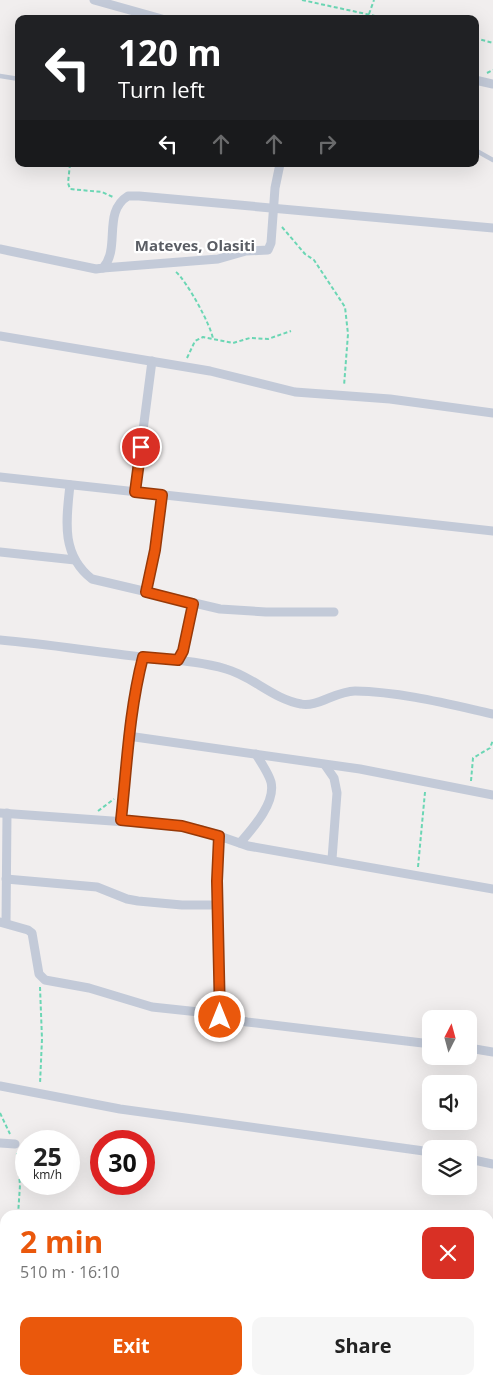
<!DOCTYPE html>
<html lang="en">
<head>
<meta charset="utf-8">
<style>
	:root { --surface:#fff; --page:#f6f6f6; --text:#222; --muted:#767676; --accent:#ea580c }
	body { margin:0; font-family:"Open Sans",sans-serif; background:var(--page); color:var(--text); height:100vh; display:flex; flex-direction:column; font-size:19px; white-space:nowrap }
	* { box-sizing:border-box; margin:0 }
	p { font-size:16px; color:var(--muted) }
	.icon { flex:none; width:28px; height:28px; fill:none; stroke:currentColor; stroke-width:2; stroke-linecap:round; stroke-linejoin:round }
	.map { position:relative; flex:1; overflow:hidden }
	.side { position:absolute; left:0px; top:1210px; width:494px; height:175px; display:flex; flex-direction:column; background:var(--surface); border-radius:15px 15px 0 0; box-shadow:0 5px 20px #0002 }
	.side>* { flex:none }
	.hud { position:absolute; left:15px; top:15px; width:464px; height:152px; border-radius:10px; box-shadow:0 5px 20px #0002; background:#202124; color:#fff; overflow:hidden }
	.needle { width:32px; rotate:6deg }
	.buttons { position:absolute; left:422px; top:1010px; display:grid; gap:10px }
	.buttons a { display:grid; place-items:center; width:55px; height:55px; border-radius:10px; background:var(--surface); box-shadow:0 5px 20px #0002; font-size:25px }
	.speed { position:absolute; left:15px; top:1130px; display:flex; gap:10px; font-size:25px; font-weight:700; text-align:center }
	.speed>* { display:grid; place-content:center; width:65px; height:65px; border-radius:50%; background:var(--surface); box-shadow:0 5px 20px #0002; line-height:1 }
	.speed small { font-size:12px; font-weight:400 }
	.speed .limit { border:8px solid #d22; background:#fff; color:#111 }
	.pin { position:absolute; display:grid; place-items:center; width:42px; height:42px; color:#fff; margin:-21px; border:2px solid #fff; border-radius:50%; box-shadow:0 1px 5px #0007 }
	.me { position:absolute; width:55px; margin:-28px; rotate:0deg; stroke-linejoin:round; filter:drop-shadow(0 0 4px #0008) }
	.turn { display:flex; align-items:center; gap:18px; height:105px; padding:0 20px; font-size:22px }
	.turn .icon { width:65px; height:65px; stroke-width:2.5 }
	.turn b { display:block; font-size:35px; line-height:42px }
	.lanes { display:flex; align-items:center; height:48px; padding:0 20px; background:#0003; justify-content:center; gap:25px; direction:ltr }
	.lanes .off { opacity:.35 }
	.round { display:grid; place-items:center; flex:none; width:52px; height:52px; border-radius:10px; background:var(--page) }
	.headline { display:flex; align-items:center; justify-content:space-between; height:85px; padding:0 20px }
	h1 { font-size:30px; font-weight:700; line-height:38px; color:var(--accent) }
	.primary-button { display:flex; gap:10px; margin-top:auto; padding:10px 20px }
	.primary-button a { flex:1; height:58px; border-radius:10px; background:var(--accent); color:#fff; font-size:20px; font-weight:700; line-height:58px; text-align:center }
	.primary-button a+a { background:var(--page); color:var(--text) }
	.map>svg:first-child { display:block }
</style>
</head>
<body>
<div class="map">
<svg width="493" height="1385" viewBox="0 0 493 1385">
	<rect width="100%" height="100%" fill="#f1eeee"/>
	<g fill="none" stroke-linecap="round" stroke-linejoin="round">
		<g stroke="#6bd6b4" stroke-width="2" stroke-dasharray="4 2.5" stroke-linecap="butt">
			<path d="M302 0 389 19"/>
			<path d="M369 14 374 0"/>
			<path d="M475 38 493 43"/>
			<path d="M487 73 493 70"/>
			<path d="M70 164 68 183 70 189 102 192 113 197"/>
			<path d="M282 227 305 254 314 260 345 307 348 334 344 386"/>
			<path d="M176 272C186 280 211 325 213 339"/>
			<path d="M187 358 195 341 203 337 233 343 250 338 268 339 291 331"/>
			<path d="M471 781 473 758 490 748 493 740"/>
			<path d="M98 811 114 799"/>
			<path d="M418 867 425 792"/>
			<path d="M40 987 42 1039 40 1084"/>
			<path d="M0 1113 10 1134"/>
			<path d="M17 1153 20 1185 18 1215"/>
			<path d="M41 1380 43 1385"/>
		</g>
		<g stroke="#c3cad8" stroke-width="4.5">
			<path d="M0 76 19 79"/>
			<path d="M475 150 493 160"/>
		</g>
		<g stroke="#c3cad8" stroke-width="9">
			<path d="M94 0 162 19"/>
			<path d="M475 80 493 84"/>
			<path d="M0 249 96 269 103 268C121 248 102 212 128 196H139L493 228"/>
			<path d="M103 268 218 259 246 251 268 250 271 243 275 188 280 164"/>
			<path d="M0 336 210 371 295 392 390 399 493 413"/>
			<path d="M0 477 493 531"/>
			<path d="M70 485C66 521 61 555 92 579L220 609 266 612H334"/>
			<path d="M135 492 152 361"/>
			<path d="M0 552 75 560"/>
			<path d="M146 592 155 550 162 495"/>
			<path d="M0 640C48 644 95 652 143 657 171 660 199 661 226 669 252 676 273 699 301 704 316 708 336 691 355 691 402 692 448 704 493 714"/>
			<path d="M178 660 183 651 193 604"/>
			<path d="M128 736 360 769 493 795"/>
			<path d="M325 765 334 778 337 793 332 859"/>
			<path d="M0 813 182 826 202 830 248 846 493 889"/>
			<path d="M121 820C127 765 129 711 143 657"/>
			<path d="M219 835 217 881 220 1017"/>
			<path d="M240 843C252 829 276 803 271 782 268 772 261 763 256 754"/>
			<path d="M6 879 97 887 127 899 138 901 182 905H218"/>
			<path d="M0 922 28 930 32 933 39 974 45 980 89 988 152 1007 199 1012 247 1022 431 1044"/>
			<path d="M6 923 7 813"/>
			<path d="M469 1048 493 1052"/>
			<path d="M0 1086 120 1109 431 1152"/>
			<path d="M0 1143 15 1144"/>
			<path d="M469 1159 493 1164"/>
			<path d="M0 1324 5 1327"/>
			<path d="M30 1385 31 1380"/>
		</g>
	</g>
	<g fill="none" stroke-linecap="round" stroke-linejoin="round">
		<defs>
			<path id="route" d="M141 447 135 492 162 495 155 550 146 592 193 604 183 651 178 660 143 657C129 711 127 765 121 820L182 826 219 836 217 881 220 1017"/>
		</defs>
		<use href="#route" stroke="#983908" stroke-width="12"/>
		<use href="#route" stroke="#ea580c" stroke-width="9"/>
	</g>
	<g text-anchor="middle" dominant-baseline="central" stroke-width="4.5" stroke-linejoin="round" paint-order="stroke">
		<g font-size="15" font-weight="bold" fill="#5a5d64" stroke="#fff">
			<text x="195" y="245">Mateves, Olasiti</text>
		</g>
	</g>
</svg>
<div class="buttons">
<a><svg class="needle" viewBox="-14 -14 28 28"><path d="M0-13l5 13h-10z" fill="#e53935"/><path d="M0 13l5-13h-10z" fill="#767676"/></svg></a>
<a><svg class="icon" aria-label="sound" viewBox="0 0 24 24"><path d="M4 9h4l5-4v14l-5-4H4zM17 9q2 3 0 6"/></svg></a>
<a><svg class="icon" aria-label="layers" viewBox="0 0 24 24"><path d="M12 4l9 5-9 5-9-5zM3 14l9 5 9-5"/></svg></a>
</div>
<div class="speed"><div>25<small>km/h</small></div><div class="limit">30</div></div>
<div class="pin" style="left:141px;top:447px;background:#d93025"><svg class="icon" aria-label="arrive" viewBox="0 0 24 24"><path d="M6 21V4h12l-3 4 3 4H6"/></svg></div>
<svg class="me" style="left:220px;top:1017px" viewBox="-20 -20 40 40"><circle r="17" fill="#ea580c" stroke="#fff" stroke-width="3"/><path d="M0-11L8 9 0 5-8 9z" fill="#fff"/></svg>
<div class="hud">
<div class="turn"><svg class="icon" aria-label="left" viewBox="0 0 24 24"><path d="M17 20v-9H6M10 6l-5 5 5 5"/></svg><div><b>120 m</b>Turn left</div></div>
<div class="lanes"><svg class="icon" aria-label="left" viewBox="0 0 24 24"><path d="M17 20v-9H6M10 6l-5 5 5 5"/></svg><svg class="icon off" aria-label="ahead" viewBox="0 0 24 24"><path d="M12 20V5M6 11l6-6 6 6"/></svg><svg class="icon off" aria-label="ahead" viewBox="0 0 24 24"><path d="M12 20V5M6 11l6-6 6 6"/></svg><svg class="icon off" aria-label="right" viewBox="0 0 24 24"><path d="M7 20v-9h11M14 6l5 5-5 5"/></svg></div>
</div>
<section class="side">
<div class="headline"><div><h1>2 min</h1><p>510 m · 16:10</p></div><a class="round" style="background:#d93025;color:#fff"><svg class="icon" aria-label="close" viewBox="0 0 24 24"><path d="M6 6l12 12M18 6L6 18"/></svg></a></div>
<div class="primary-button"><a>Exit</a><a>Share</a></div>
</section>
</div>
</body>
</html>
